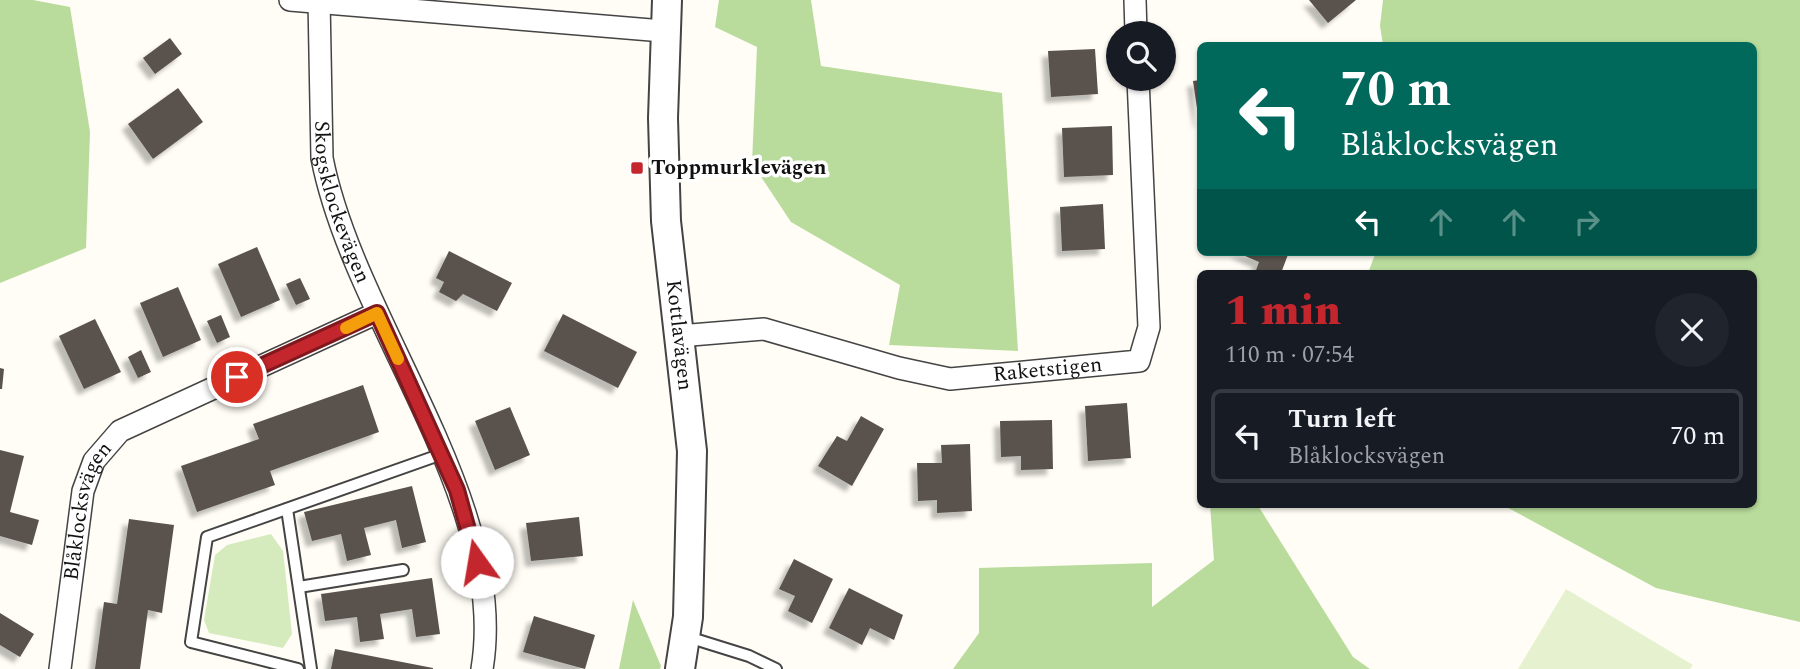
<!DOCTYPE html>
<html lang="en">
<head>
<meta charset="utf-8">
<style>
	:root { --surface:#171b24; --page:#20242c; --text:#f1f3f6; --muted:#9ea1a6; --line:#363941; --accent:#c4262e }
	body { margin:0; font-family:Spectral,serif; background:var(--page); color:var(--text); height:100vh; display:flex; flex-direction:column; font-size:26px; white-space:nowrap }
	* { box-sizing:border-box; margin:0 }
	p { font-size:23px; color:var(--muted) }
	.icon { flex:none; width:38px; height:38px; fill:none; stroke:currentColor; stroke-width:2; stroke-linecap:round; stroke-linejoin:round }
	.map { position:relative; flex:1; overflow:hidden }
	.drawer { position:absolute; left:1197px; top:270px; width:560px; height:238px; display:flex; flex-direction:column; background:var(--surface); border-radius:10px; box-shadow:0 2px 5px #0004 }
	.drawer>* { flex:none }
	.guide { position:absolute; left:1197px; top:42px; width:560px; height:214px; border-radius:10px; box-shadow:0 2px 5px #0004; background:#00695c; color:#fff; overflow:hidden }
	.buttons { position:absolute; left:1106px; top:21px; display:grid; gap:14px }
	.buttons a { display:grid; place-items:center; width:70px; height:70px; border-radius:50%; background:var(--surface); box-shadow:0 2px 5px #0004; font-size:35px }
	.pin { position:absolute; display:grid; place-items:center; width:60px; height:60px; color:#fff; margin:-30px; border:4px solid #fff; border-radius:50%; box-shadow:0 2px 7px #0007 }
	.me { position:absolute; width:77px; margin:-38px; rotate:347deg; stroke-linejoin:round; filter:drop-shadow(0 0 5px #0008) }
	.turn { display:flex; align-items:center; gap:24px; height:147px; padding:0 28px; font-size:32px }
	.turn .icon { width:91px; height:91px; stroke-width:2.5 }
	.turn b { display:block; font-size:49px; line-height:60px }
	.lanes { display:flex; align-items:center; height:66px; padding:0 28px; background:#0003; justify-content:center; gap:35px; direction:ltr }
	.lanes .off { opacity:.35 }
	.round { display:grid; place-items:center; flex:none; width:74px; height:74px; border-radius:37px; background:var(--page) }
	.summary { display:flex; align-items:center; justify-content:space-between; height:119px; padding:0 28px }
	h1 { font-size:42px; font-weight:800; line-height:52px; color:var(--accent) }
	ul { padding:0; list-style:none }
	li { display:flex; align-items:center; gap:21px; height:94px; margin:0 14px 10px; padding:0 14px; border:4px solid var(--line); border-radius:10px }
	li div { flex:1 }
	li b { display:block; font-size:26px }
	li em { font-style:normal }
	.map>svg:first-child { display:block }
</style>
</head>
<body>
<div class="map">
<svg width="1800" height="669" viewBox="0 0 1800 669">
	<defs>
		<filter id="shadow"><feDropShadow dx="-6" dy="6" stdDeviation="2" flood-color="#0004"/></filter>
	</defs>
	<rect width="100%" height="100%" fill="#fffdf5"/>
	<path fill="#d5ebbd" d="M271 534 283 551 292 634 283 648 209 633 204 620 215 555 227 545Z"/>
	<g fill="#b9dc9c">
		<path d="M0 0H33L70 7 90 132 86 248 0 283Z"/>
		<path d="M719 0H811L821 66 1002 93 1018 351 889 345 900 285 791 222 752 163 757 47 715 27Z"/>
		<path d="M1383 0H1800V622L1656 588 1501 504H1754V273H1368L1376 252H1754V46L1383 45 1380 26Z"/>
		<path d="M1210 504H1257L1353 657 1370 669H953L979 633V568L1152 563V607L1214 560Z"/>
		<path d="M633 600 661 666 660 669H619Z"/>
	</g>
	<path fill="#e6f2cf" d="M1566 589 1693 665 1690 669H1518Z"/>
	<g fill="#5a524d" filter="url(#shadow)">
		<path d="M1309 0H1356L1328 23Z"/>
		<path d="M170 38 182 54 155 74 143 58Z"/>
		<path d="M1095 49 1098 94 1051 97 1048 51Z"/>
		<path d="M1200 80V122H1199L1193 81Z"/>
		<path d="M178 88 203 122 153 159 128 124Z"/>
		<path d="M1112 126 1113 175 1064 177 1062 128Z"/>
		<path d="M1103 204 1105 249 1062 251 1060 207Z"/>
		<path d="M257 247 280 300 241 317 218 264Z"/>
		<path d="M449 251 512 283 497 311 463 294 456 301 439 292 444 282 436 278Z"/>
		<path d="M1236 252H1289L1281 273H1255L1259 262Z"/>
		<path d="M300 278 310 299 296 305 286 284Z"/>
		<path d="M178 287 201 340 163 357 140 303Z"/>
		<path d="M563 314 637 352 618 388 544 351Z"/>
		<path d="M221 315 230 337 217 343 207 321Z"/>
		<path d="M95 319 121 372 84 389 59 336Z"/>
		<path d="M141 350 151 372 138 378 128 357Z"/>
		<path d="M0 368 4 369 2 389H0Z"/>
		<path d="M363 385 379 432 270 471 275 485 197 512 181 466 259 439 253 424Z"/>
		<path d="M1127 403 1131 458 1088 461 1085 406Z"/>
		<path d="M510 407 530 455 495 470 475 421Z"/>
		<path d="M861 416 884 429 852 486 818 466 837 436 847 441Z"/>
		<path d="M1052 420 1053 469 1021 470V456L1001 457 1000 421Z"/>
		<path d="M970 444 972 511 937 513V500L918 501 917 463H942L941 445Z"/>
		<path d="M0 450 24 456 10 512 39 520 32 545 0 536Z"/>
		<path d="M412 486 426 542 402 548 396 520 364 528 371 555 347 561 341 534 312 541 304 512Z"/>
		<path d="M579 517 583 556 531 561 526 523Z"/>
		<path d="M129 519 174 525 162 613 148 610 140 669H95L104 602 117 604Z"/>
		<path d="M794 559 833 579 812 623 788 611 795 596 779 589Z"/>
		<path d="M432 578 440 634 416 637 412 609 380 614 384 639 360 642 357 617 325 621 321 594Z"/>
		<path d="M849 588 903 615 894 640 870 628 862 645 829 628Z"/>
		<path d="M0 613 34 634 20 657 0 645Z"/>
		<path d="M534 616 595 635 585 669 523 652Z"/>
		<path d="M335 649 433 668V669H331Z"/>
	</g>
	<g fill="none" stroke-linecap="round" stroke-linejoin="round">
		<defs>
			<g id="service">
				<path d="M287 509 311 669"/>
				<path d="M299 587 403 570"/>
				<path d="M688 637 749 656 776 669"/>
				<path d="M298 669 191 642 207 537 442 454"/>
			</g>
			<g id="minor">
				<path d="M290 0 663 31"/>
				<path id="s1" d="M319 0 322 158C354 322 510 501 482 669"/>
				<path d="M1135 0 1136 33"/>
				<path id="s2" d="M679 336 764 329 899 368 950 379 1139 361 1149 327 1138 79"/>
				<path id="s3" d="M60 669 83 491 94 461 120 431 377 313"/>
			</g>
			<g id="tertiary">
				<path id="s4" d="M667 0 663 118 666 221 692 451 688 617 680 669"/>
			</g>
		</defs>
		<use href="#service" stroke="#444" stroke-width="14"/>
		<use href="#minor" stroke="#444" stroke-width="24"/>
		<use href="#tertiary" stroke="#444" stroke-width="32"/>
		<use href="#service" stroke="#fff" stroke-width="10"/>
		<use href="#minor" stroke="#fff" stroke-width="21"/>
		<use href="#tertiary" stroke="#fff" stroke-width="28"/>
	</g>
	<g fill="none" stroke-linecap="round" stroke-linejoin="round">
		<defs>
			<path id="route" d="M237 377 377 313 457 490 477 562"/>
		</defs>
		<use href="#route" stroke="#7f191e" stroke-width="18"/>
		<use href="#route" stroke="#c4262e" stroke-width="12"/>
		<path stroke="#f59e0b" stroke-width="12" d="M346 328 377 313 398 359"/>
	</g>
	<rect fill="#c4262e" stroke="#fff" stroke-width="2.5" x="630" y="161" width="14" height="14" rx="3.5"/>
	<g text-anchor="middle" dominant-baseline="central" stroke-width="7" stroke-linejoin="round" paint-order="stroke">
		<g font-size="21" font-weight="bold" fill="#111" stroke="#fff" text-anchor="start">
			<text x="651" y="168">Toppmurklevägen</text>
		</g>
		<g font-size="21" fill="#111" stroke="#fff">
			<text stroke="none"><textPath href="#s1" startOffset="205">Skogsklockevägen</textPath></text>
			<text stroke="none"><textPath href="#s4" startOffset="336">Kottlavägen</textPath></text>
			<text stroke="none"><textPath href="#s2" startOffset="376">Raketstigen</textPath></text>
			<text stroke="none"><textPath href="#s3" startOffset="161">Blåklocksvägen</textPath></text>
		</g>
	</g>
</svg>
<div class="buttons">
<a><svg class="icon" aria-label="search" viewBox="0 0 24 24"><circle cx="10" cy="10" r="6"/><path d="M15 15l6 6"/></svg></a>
</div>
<div class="pin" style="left:237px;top:377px;background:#d93025"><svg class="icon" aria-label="arrive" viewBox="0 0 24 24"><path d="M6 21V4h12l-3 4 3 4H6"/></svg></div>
<svg class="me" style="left:477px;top:562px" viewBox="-20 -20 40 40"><circle r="19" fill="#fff"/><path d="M0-13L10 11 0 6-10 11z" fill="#c4262e"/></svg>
<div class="guide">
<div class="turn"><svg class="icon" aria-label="left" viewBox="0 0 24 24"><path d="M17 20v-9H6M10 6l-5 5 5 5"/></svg><div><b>70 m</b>Blåklocksvägen</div></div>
<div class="lanes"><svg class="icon" aria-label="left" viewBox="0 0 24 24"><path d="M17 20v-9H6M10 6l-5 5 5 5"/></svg><svg class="icon off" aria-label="ahead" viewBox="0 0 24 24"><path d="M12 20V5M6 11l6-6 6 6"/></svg><svg class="icon off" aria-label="ahead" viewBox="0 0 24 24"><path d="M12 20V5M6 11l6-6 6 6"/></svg><svg class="icon off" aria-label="right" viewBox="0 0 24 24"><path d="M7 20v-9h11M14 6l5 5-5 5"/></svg></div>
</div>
<section class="drawer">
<div class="summary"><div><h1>1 min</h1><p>110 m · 07:54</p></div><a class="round"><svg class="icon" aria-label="close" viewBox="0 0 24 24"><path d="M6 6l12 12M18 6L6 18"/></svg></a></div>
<ul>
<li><svg class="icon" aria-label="left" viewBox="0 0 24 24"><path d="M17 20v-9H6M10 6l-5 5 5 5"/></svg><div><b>Turn left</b><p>Blåklocksvägen</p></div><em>70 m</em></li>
</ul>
</section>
</div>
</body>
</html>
